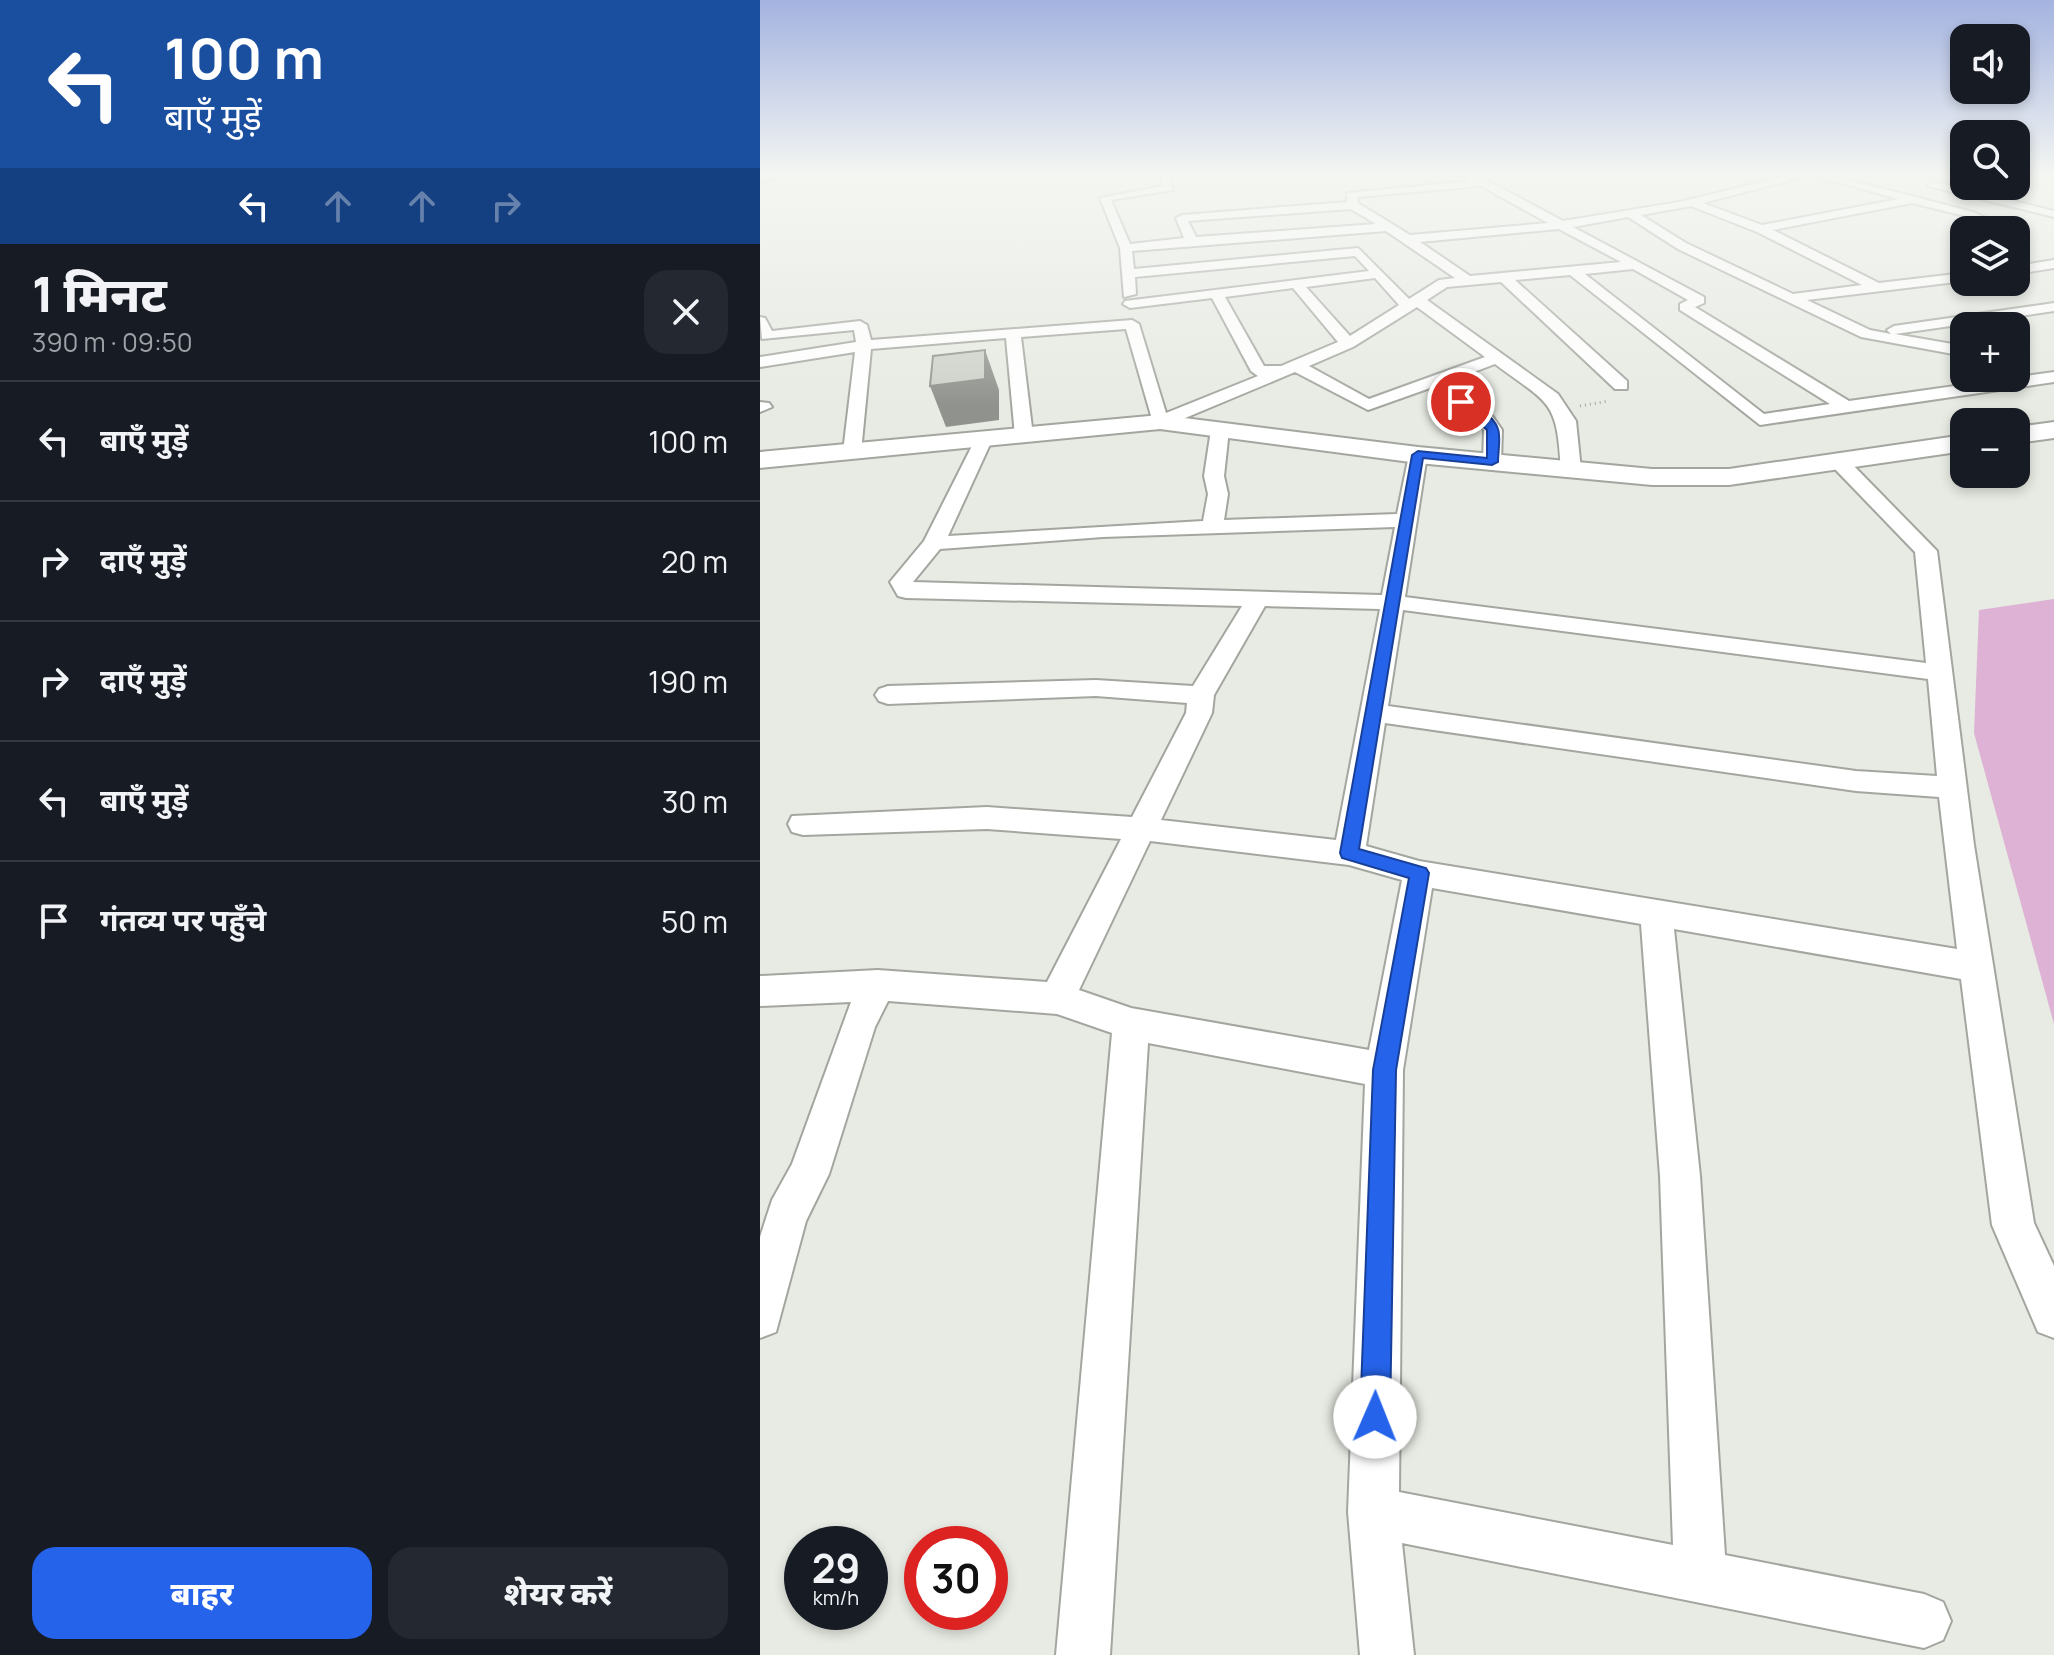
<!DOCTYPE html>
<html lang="hi">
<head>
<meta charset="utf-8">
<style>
	:root { --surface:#171b24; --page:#242831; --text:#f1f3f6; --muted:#9ea1a6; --line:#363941; --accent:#2563eb }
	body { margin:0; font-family:Manrope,"Noto Sans Devanagari",sans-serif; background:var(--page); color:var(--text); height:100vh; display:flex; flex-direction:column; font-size:30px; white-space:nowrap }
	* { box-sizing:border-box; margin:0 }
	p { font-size:26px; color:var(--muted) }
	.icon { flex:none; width:44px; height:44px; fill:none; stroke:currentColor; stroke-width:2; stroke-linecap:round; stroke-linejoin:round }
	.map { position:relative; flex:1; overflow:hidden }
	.side { display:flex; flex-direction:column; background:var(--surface); width:760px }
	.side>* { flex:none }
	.banner { background:#1a4fa0; color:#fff; overflow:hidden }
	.buttons { position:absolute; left:1190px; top:24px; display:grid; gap:16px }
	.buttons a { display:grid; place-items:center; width:80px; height:80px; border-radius:16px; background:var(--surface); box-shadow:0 4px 12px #0003; font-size:40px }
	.speed { position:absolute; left:24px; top:1526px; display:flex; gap:16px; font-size:40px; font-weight:700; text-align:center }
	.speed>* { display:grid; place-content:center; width:104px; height:104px; border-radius:50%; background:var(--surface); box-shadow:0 4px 12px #0003; line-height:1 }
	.speed small { font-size:20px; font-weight:400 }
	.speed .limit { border:12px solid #d22; background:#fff; color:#111 }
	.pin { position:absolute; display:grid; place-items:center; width:68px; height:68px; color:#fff; margin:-34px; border:4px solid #fff; border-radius:50%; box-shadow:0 2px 8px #0007 }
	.me { position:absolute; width:88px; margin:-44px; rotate:1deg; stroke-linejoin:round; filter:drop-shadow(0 0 6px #0008) }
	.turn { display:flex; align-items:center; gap:28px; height:168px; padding:0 32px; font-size:36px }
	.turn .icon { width:104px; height:104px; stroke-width:2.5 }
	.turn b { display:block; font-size:56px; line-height:68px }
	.lanes { display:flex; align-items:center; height:76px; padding:0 32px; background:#0003; justify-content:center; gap:40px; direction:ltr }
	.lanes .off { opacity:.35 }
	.round { display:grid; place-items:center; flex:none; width:84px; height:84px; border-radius:24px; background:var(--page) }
	.summary { display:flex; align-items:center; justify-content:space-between; height:136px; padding:0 32px }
	h1 { font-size:48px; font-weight:800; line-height:60px }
	.action { display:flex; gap:16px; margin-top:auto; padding:16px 32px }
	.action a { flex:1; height:92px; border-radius:24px; background:var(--accent); color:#fff; font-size:32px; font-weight:800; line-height:92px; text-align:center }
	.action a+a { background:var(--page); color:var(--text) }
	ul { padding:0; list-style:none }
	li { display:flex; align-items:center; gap:24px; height:120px; padding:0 32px; border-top:2px solid var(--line) }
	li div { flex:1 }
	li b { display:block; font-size:30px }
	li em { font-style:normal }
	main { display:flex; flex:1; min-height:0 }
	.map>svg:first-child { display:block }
</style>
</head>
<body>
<main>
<section class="side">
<div class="banner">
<div class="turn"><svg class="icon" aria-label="left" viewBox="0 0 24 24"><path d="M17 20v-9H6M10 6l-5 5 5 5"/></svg><div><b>100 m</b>बाएँ मुड़ें</div></div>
<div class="lanes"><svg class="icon" aria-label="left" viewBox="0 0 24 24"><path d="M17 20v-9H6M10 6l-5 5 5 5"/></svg><svg class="icon off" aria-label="ahead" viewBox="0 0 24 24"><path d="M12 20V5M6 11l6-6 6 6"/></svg><svg class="icon off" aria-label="ahead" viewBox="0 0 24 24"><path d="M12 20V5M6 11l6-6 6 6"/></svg><svg class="icon off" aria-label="right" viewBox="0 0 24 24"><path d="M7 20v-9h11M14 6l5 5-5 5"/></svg></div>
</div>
<div class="summary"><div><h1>1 मिनट</h1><p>390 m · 09:50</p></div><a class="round"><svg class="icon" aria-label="close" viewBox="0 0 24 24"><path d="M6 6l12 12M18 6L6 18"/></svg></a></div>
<ul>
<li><svg class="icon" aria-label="left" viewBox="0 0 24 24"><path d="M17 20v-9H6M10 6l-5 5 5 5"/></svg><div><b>बाएँ मुड़ें</b></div><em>100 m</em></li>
<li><svg class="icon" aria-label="right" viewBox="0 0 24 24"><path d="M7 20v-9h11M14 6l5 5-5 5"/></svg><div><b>दाएँ मुड़ें</b></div><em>20 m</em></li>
<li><svg class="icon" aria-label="right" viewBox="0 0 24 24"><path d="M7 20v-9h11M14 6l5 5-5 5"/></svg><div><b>दाएँ मुड़ें</b></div><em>190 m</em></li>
<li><svg class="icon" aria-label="left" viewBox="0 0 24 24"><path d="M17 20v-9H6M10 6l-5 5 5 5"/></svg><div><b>बाएँ मुड़ें</b></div><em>30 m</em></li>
<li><svg class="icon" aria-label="arrive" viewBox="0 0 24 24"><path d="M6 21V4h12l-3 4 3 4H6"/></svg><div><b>गंतव्य पर पहुँचे</b></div><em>50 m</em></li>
</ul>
<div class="action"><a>बाहर</a><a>शेयर करें</a></div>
</section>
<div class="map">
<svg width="1294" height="1655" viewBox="0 0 1294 1655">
	<rect width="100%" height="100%" fill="#e7ebe3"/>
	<path fill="#deb2d4" d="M1294 599V1024L1214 733 1219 610Z"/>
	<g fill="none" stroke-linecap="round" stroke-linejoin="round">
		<defs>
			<g id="street">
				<path d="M400 175H410L413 190 351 200 370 244 424 238 416 218 422 215 587 202V193L711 181 703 175H717L803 221 919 202 1031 175H1051L943 203 1002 225 1139 199 1051 175H1070L1213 212 1253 230H1237L1205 216 1152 203 1013 230 1119 283 1204 273V281L1047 300 1110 330 1131 334 1127 330 1134 326 1294 303V311L1135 334 1204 346V356L1101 337 918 249 868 217 813 227 944 297V303L935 307 1089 401 1294 372V382L1000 425 810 275 755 280 867 381V389H855L741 282 687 287 667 300 798 394 816 421 821 470 811 476 801 470C797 399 790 405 735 364L685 383 733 417 742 430 741 462 732 468 723 462 724 430 720 425 670 388 608 410 535 372 406 426H394L366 329 261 337 273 436 264 441 255 436 246 338 111 349 101 452 92 458 83 452 95 352 0 367V357L96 342 94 330 2 339 0 317 5 318 12 331 100 321 107 325 111 340 372 320 379 324 406 413 498 376 491 371 452 298 370 308 363 304 365 301 609 271 595 256 375 277 376 294 364 297 360 248 340 198 403 186ZM721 186 788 223 650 235 598 203 597 197ZM931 206 997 232 1102 285 1033 294 926 243 881 215ZM591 209 616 224 436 237 428 221ZM799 229 861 262 710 276 660 242ZM626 231 695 278 679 280 649 299 598 248 374 269 372 251ZM873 269 928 300 920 304V310L1070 404 1004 414 825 274ZM615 278 639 305 590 336 546 287ZM533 288 578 342 521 366H504L465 297ZM657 307 725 357 609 399 549 366 593 347Z"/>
				<path d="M1172 181 1294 211V217L1168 186Z"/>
				<path d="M1294 260V268L1256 274V266Z"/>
				<path d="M0 402 9 403 12 407 0 412Z"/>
				<path d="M460 425 469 430 464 476 468 494 464 520 637 514 649 455 651 451H665L667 455 645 597 1166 663 1155 552 1073 467V459H1087L1177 551 1214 845 1274 1223 1294 1266V1338L1278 1332 1232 1225 1201 979 914 929 940 1176 965 1555 1164 1594 1183 1602 1191 1621 1183 1640 1164 1648 642 1543 654 1655H600L588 1512 605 1084 388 1043 350 1655H296L352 1033 297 1014 128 1001 115 1027 69 1174 46 1221 16 1332 0 1338V1237L12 1200 32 1164 91 1002 0 1006V976L118 970 287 982 361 839 227 829 43 835 32 832 28 824 32 816 227 807 372 817 426 713 427 703 336 696 128 704 119 701 115 695 119 689 128 686 336 680 433 686 482 606 146 598 138 596 130 582 164 541 217 436H229L232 440 188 536 443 521 448 494 444 476 451 430ZM635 527 622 595 153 582 180 549 343 537ZM505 606 620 609 576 840 401 820 452 713 454 695ZM643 610 1168 679 1177 776 1096 771 628 706ZM625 723 1096 791 1179 797 1197 949 659 861 606 846ZM390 841 589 865 642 880 609 1050 371 1008 319 990ZM672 888 881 924 900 1176 913 1545 639 1492 643 1070Z"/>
			</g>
			<g id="secondary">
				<path d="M0 175H23L0 183Z"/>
				<path d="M400 415 658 447 892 469H969L1204 435V451L969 485H892L658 463 400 429 0 468V452Z"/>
				<path d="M1294 422V438L1256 443V427Z"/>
			</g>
		</defs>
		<use href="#street" stroke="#a3a69f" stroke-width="4"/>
		<use href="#secondary" stroke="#a3a69f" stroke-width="4"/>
		<path stroke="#a6a9a3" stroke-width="3" stroke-dasharray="1 4" stroke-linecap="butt" d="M820 406 849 401"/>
		<use href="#street" fill="#fff" fill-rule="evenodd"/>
		<use href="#secondary" fill="#fff" fill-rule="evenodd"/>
	</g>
	<path fill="#90928d" d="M225 350 239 390V420L186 427 170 386Z"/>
	<path fill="#ced1c9" stroke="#90928d" stroke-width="2" d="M225 350V379L170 386 173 356Z"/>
	<linearGradient id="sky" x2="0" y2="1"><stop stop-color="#a4b3e0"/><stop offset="0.43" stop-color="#f4f6f2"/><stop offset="1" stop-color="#f4f6f2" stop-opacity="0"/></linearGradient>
	<rect width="1294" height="407" fill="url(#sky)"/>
	<path fill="#2563eb" stroke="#184099" stroke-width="2" d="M697 399C710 399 734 416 738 429 741 438 738 452 738 462L732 465 663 458 599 849 666 868 669 873 636 1070 630 1417 625 1427 615 1432 605 1427 600 1417 613 1070 649 878 582 858 580 853 652 455 658 451 727 458V430L697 404Z"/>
</svg>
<div class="buttons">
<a><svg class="icon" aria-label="sound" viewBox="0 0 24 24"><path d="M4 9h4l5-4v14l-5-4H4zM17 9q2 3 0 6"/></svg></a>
<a><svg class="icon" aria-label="search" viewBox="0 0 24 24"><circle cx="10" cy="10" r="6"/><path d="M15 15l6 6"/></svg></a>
<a><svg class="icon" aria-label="layers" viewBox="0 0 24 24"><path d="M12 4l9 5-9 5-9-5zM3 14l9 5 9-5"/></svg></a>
<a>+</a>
<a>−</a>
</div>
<div class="speed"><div>29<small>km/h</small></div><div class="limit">30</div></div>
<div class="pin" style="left:701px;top:402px;background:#d93025"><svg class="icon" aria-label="arrive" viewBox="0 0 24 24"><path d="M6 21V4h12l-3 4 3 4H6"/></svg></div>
<svg class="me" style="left:615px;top:1417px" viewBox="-20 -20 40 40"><circle r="19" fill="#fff"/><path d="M0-13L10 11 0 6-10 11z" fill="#2563eb"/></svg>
</div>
</main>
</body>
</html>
